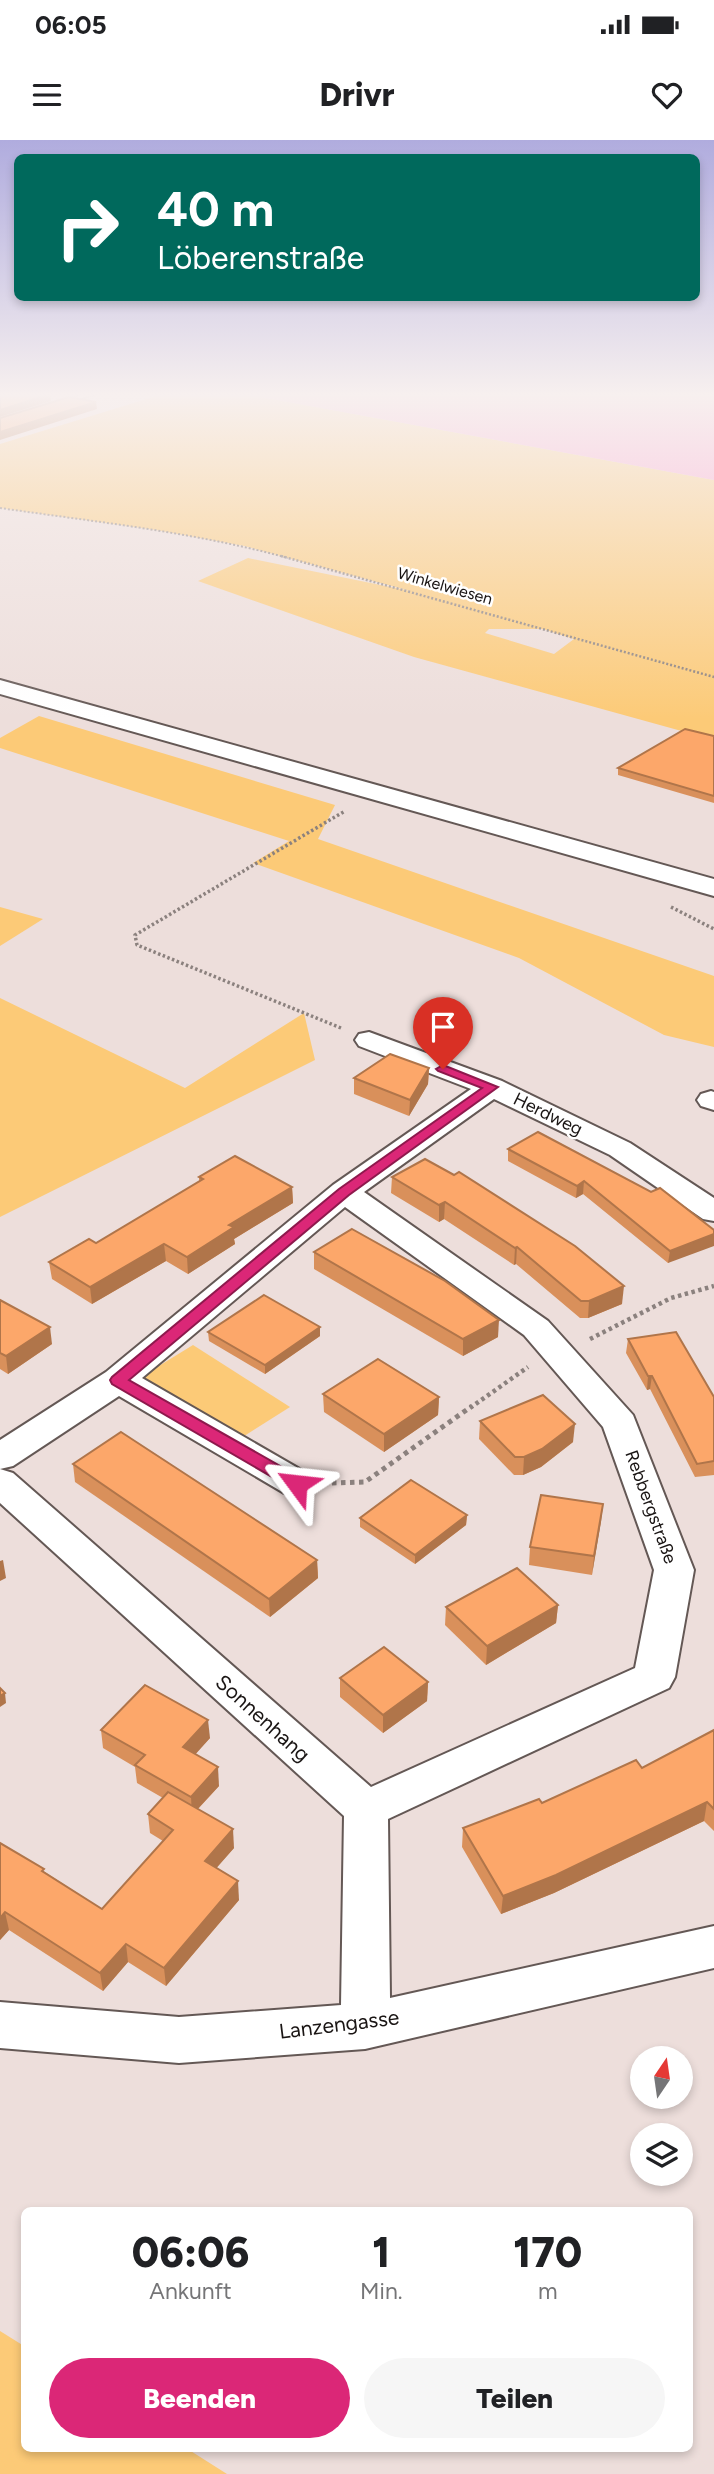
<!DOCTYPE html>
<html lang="de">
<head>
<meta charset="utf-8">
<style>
	:root { --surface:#fff; --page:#f6f6f6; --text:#202124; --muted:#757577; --accent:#db2777 }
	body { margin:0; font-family:Figtree,sans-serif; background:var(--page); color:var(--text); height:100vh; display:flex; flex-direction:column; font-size:26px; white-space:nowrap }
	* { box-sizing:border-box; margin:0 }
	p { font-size:23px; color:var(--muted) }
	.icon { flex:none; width:38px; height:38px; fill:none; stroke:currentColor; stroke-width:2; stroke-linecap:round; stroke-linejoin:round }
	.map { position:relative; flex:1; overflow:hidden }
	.drawer { position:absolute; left:21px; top:2067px; width:672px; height:245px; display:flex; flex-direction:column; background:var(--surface); border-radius:10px; box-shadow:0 4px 10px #0003 }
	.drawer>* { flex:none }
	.guide { position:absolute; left:14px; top:14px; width:686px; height:147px; border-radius:10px; box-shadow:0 4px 10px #0003; background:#00695c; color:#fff; overflow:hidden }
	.needle { width:46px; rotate:13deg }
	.tools { position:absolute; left:630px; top:1906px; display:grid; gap:14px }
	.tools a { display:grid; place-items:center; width:63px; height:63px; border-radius:50%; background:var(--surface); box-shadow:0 4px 10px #0003; font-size:35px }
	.pin { position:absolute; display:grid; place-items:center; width:60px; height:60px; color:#fff; margin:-72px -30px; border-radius:50% 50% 50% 0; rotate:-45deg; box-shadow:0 0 7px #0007 }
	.pin .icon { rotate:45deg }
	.me { position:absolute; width:77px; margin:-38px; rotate:300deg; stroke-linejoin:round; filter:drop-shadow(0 0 5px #0008) }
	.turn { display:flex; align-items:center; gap:24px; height:147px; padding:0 28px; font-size:32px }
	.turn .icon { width:91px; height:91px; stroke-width:2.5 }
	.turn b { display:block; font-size:49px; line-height:60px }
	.eta { display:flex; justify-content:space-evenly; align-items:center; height:119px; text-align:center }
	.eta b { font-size:42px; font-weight:800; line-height:49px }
	.cta { display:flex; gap:14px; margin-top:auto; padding:14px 28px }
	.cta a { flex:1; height:80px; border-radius:42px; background:var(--accent); color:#fff; font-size:28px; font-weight:800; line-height:80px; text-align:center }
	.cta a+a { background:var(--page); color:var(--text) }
	.status { display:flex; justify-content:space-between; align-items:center; height:49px; padding:0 35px; background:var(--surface); direction:ltr }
	.status svg { height:19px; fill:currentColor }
	header { display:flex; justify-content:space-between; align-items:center; height:91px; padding:0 28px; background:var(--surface); font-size:32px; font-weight:800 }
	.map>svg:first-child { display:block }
</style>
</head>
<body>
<div class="status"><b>06:05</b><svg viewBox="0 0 49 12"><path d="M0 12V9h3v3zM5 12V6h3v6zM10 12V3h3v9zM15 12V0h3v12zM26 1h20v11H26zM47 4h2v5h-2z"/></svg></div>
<header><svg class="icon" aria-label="menu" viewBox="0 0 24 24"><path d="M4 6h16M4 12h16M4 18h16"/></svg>Drivr<svg class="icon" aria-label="heart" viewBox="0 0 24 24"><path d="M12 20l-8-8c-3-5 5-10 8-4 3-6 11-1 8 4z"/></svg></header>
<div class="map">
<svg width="714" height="2334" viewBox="0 0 714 2334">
	<rect width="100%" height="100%" fill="#eddedb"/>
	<g fill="#fcca77" fill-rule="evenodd">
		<path d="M234 252 714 340V600L414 517 198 441 248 418 410 451 244 406 156 390 0 368V304L166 253ZM489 489H543L574 499 554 514 485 493Z"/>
		<path d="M39 576 335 665 318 699 714 836V907L664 895 519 818 253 723 289 701 0 608V598Z"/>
		<path d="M0 767 43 779 0 806Z"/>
		<path d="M0 858 185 948 304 873 315 920 0 1077Z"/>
		<path d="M193 1205 290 1267 238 1300 136 1240Z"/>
		<path d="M0 2191 24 2206V2308H186L227 2334H0Z"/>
	</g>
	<path fill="#fd9fd0" d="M234 252H714V340Z"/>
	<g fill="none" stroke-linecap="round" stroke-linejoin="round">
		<defs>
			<path id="service" d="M90 252 97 253 56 267 51 266Z"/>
			<g id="minor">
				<path d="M369 892 502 941 630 1003 714 1058V1081L703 1079 610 1015 494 959 364 1052 548 1181 633 1275 694 1430 675 1537 669 1548 388 1679 390 1858 714 1786V1828L365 1909 179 1923 0 1908V1862L179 1877 341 1865 344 1676 0 1363V1300L106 1232 333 1045 471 949 359 906 355 900 359 894ZM345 1067 524 1195 603 1287 654 1430 635 1528 371 1647 13 1333 0 1329 13 1326 119 1256 284 1353 297 1357 310 1353 316 1344 310 1335 142 1238Z"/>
				<path d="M711 951 714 952V970L701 966 697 960 701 954Z"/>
			</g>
			<path id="secondary" d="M0 540 714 739V756L0 554Z"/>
		</defs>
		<use href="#service" stroke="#645855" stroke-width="3"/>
		<use href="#minor" stroke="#645855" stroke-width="4"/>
		<use href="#secondary" stroke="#645855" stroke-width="4"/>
		<path stroke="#8b817e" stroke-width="2" stroke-dasharray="2 2" stroke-linecap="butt" d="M0 368C96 382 194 392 288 418"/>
		<path stroke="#8b817e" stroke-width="2.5" stroke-dasharray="2 2" stroke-linecap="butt" d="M281 416 714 537"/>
		<g stroke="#8b817e" stroke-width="3.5" stroke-dasharray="2.5 2.5" stroke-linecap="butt">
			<path d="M671 767 714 789"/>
			<path d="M341 888 137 805 135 795 345 671"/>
		</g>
		<g stroke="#8b817e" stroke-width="4.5" stroke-dasharray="3.5 3.5" stroke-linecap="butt">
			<path d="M590 1199 671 1158 714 1146"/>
			<path d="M470 1268 528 1227"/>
		</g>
		<path stroke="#8b817e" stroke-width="5" stroke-dasharray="4.5 4.5" stroke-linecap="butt" d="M332 1343 365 1342 472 1266"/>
		<use href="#service" fill="#fff" fill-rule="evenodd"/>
		<use href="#minor" fill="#fff" fill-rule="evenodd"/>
		<use href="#secondary" fill="#fff" fill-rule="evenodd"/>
	</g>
	<g fill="#d9905b">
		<path d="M714 596V663L618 635V628Z"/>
		<path d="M429 928 428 944 409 976 354 954V938Z"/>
		<path d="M508 1009 714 1090 668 1123 583 1054 576 1058 508 1021Z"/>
		<path d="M425 1019 622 1164 588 1178H580L516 1124 514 1125 444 1079 439 1082 391 1053 392 1037Z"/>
		<path d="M199 1037 292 1047 293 1063 234 1099 235 1104 188 1134 166 1121 92 1164 52 1139 49 1122 96 1103 199 1042Z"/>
		<path d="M314 1112 498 1197 463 1216 314 1129Z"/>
		<path d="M0 1160 52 1204 8 1234 0 1229Z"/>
		<path d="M320 1187V1196L265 1234 209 1201 208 1192Z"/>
		<path d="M628 1199 714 1257V1335L695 1337 650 1249 647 1250 626 1213Z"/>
		<path d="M323 1254 439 1257 438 1275 384 1312 324 1272Z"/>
		<path d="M480 1281 573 1302 541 1327 523 1335H514L479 1299Z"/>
		<path d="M73 1324 317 1420 318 1438 270 1477 75 1342Z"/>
		<path d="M603 1364 592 1435 529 1425 530 1407Z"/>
		<path d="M467 1375 466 1385 415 1424 360 1387V1378Z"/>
		<path d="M558 1465 556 1483 486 1525 445 1485 446 1467Z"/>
		<path d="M340 1538 428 1542 427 1561 383 1593 340 1557Z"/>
		<path d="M101 1590 210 1598 195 1614 219 1646 198 1669 234 1708 216 1728 239 1760 166 1846 128 1822 103 1851 9 1790 0 1800V1703L102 1769 163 1701 150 1693 148 1674 163 1658 137 1643 135 1627 103 1608Z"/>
		<path d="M714 1590V1691L704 1681 554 1753 501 1774 462 1707 463 1688 542 1663 642 1628Z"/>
	</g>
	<g fill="#b0754a">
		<path d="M34 252H46V255L50 254 51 261 0 277V270Z"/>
		<path d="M96 262 97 269 0 300V292Z"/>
		<path d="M429 928 428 944 409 976 410 960Z"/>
		<path d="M584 1041 583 1054 576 1058 577 1046Z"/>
		<path d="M292 1047 293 1063 234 1099 235 1104 188 1134 187 1117 229 1085Z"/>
		<path d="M445 1062 444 1079 439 1082V1065Z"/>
		<path d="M714 1094V1106L668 1123 670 1111Z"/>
		<path d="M164 1104 166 1121 92 1164 90 1147Z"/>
		<path d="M517 1107 516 1124 514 1125 515 1108Z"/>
		<path d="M624 1146 622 1164 588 1178 589 1161Z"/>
		<path d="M499 1180 498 1197 463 1216V1199Z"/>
		<path d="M50 1187 52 1204 8 1234 6 1216Z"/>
		<path d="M320 1187V1196L265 1234V1225Z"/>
		<path d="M648 1236H652L650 1249 647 1250Z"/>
		<path d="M439 1257 438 1275 384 1312V1294Z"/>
		<path d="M575 1284 573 1302 541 1327 523 1335 524 1317Z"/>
		<path d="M603 1364 601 1382 592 1435 594 1416Z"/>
		<path d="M467 1375 466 1385 415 1424V1415Z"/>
		<path d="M3 1420 6 1438 0 1441V1421Z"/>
		<path d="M317 1420 318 1438 270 1477 269 1459Z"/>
		<path d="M558 1465 556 1483 486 1525 487 1506Z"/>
		<path d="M428 1542 427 1561 383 1593V1575Z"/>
		<path d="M5 1553 6 1563 0 1567V1556Z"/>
		<path d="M208 1580 210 1598 185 1626 183 1607Z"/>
		<path d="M218 1627 219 1646 192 1675 191 1657Z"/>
		<path d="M707 1662 704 1681 554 1753 501 1774 503 1756Z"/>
		<path d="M233 1689 234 1708 206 1740 205 1721Z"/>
		<path d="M238 1741 239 1760 166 1846 164 1828Z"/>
		<path d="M5 1772 9 1790 0 1800V1778Z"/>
		<path d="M126 1804 128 1822 103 1851 100 1833Z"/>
	</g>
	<g fill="#fca76a" stroke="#b0754a" stroke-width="2">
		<path d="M0 252H36L50 254 0 270Z"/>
		<path d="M69 257 96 262 0 292V278Z"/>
		<path d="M685 589 714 596V656L618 628Z"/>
		<path d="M390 914 429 928 410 960 354 938Z"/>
		<path d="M538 992 651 1052 660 1048 714 1090V1094L670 1111 584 1041 577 1046 508 1009Z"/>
		<path d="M235 1016 292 1047 229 1085 234 1087 187 1117 164 1104 90 1147 49 1122 89 1099 96 1103 203 1039 199 1037Z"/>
		<path d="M425 1019 454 1035 459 1032 575 1106 624 1146 589 1161H581L517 1107 515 1108 445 1062 439 1065 392 1037Z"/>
		<path d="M352 1089 445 1141 499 1180 463 1199 314 1112Z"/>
		<path d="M264 1155 320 1187 265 1225 208 1192Z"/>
		<path d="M0 1160 50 1187 6 1216 0 1213Z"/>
		<path d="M676 1192 714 1257V1321L697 1324 652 1236H648L628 1199Z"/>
		<path d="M378 1219 439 1257 384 1294 323 1254Z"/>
		<path d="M543 1255 575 1284 542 1309 524 1317H515L480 1281Z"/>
		<path d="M121 1292 317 1420 269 1459 73 1324Z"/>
		<path d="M411 1340 467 1375 415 1415 360 1378Z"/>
		<path d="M541 1355 603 1364 594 1416 530 1407Z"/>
		<path d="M517 1428 558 1465 487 1506 446 1467Z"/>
		<path d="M384 1507 428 1542 383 1575 340 1538Z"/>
		<path d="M145 1545 208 1580 183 1607 218 1627 191 1657 135 1625 145 1615 101 1590Z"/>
		<path d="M0 1548 5 1553 0 1556Z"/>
		<path d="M714 1590V1669L707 1662 556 1735 503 1756 463 1688 539 1659 542 1663 636 1620 642 1628Z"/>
		<path d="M168 1652 233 1689 205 1721 238 1741 164 1828 126 1804 100 1833 5 1772 0 1778V1703L44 1729 42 1731 102 1769 173 1690 148 1674Z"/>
	</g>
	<linearGradient id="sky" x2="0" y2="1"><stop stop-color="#b0acde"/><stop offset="0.44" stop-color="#f7f0ef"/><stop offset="1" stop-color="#f7f0ef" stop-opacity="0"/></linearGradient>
	<rect width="714" height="579" fill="url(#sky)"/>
	<path fill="#db2777" stroke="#8e194d" stroke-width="2" d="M443 925 498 947 349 1055 129 1240 303 1339 306 1344 303 1348H291L112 1244 110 1240 112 1237 339 1049 482 948 438 931 436 929Z"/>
	<g text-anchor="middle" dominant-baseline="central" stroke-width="5" stroke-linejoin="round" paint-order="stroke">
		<g font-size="16" fill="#1a1514" stroke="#fff">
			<text transform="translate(445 446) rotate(16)">Winkelwiesen</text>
		</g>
		<g font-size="18" fill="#1a1514" stroke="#fff">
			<text transform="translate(548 974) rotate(26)">Herdweg</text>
			<text transform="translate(651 1367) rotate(70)">Rebbergstraße</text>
		</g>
		<g font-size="21" fill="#1a1514" stroke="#fff">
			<text transform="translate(263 1578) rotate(42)">Sonnenhang</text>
			<text transform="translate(339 1884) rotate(-7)">Lanzengasse</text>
		</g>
	</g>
</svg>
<div class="tools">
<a><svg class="needle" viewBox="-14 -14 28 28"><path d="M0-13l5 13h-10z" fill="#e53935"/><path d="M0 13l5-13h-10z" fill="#757577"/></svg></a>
<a><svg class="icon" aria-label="layers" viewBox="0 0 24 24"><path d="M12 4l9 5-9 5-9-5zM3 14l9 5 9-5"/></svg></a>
</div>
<div class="pin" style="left:443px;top:929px;background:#d93025"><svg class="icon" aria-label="arrive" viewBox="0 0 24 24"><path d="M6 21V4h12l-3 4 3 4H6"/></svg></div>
<svg class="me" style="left:297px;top:1344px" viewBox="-20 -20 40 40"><path d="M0-17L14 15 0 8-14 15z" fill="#db2777" stroke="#fff" stroke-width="4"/></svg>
<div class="guide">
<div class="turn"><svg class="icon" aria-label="right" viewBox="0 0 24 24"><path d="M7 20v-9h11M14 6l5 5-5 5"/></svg><div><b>40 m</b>Löberenstraße</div></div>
</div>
<section class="drawer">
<div class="eta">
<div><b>06:06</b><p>Ankunft</p></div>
<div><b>1</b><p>Min.</p></div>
<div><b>170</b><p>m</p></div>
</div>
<div class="cta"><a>Beenden</a><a>Teilen</a></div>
</section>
</div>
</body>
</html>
